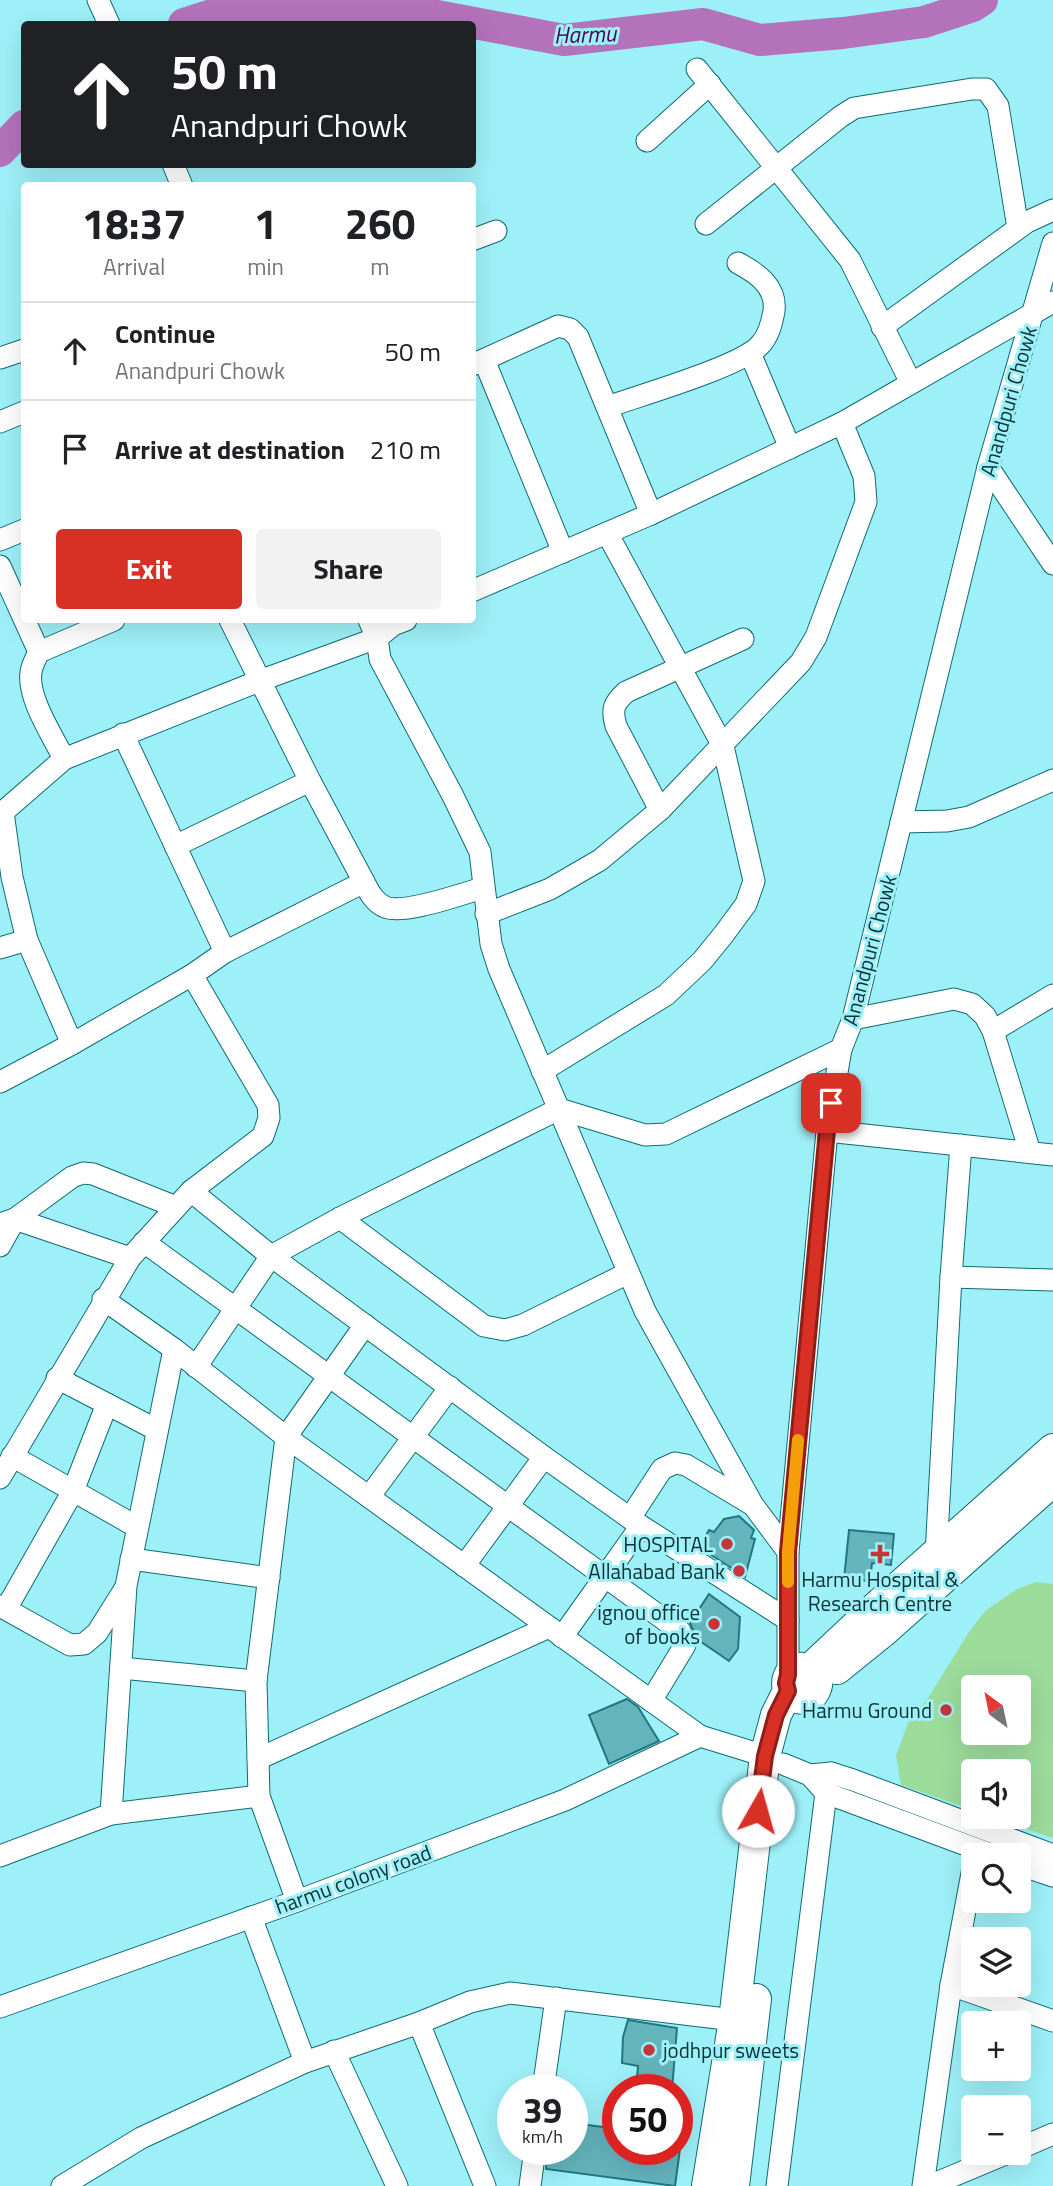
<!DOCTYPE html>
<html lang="en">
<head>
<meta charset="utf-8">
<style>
	:root { --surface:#fff; --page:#f2f2f2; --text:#202124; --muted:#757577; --line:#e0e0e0; --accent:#d93025 }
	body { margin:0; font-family:"Titillium Web",sans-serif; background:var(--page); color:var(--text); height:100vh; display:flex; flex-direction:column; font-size:26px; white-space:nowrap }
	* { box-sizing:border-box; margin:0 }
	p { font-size:23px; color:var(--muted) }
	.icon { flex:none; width:38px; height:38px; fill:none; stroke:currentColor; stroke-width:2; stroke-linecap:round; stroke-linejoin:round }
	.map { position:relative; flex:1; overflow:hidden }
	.drawer { position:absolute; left:21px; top:182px; width:455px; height:441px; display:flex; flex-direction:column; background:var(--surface); border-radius:7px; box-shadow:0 7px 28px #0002 }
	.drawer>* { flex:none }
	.top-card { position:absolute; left:21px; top:21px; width:455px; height:147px; border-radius:7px; box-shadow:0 7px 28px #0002; background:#202124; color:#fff; overflow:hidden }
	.needle { width:46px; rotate:327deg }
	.fabs { position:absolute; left:961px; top:1675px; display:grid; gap:14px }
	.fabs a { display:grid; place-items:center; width:70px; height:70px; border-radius:7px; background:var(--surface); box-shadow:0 7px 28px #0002; font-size:35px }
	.speed { position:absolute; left:497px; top:2074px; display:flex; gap:14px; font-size:35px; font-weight:700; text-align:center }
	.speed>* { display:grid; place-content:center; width:91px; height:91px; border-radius:50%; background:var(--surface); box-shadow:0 7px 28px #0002; line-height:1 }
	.speed small { font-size:18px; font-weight:400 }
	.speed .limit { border:10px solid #d22; background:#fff; color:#111 }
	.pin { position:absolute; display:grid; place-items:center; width:60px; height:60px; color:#fff; margin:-30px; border-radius:14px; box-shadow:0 4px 10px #0006 }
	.me { position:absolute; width:77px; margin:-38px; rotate:7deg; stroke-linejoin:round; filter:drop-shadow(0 0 5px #0008) }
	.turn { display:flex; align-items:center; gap:24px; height:147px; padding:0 35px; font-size:32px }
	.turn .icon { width:91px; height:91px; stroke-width:2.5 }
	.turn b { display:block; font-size:49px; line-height:60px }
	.eta { display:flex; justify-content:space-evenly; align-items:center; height:119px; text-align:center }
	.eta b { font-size:42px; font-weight:700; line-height:49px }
	.cta { display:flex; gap:14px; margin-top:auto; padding:14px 35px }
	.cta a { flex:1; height:80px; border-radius:7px; background:var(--accent); color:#fff; font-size:28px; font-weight:700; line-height:80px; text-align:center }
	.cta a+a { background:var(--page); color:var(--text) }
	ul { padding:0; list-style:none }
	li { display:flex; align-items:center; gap:21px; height:98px; padding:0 35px; border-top:2px solid var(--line) }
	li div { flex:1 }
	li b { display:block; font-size:26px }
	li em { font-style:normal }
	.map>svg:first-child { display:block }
</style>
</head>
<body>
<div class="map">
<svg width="1053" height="2186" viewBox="0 0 1053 2186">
	<rect width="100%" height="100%" fill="#9ef0f8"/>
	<path fill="#9cdc9b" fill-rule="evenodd" d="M1036 1582 1053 1584V1838L992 1817 1018 1816V1771H973V1810L901 1785 896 1756 908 1723 928 1698 967 1635 985 1611 1017 1589ZM1018 1687V1732H973V1687Z"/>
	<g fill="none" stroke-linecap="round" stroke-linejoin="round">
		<g stroke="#b472ba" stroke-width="32">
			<path d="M184 24 218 13 267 12 371 15 416 12 564 40 703 24 760 40 843 33 924 22 973 6 982 0"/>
			<path d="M0 151 24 126"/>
		</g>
	</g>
	<g fill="#64b4bc" stroke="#20777f" stroke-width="2">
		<path d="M739 1516 754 1530 751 1538 755 1539 745 1577 699 1547 709 1530 714 1532 724 1519Z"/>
		<path d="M849 1530 894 1534 891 1565 872 1563 870 1581 844 1579Z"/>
		<path d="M709 1594 740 1617 738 1649 729 1661 697 1639 690 1623Z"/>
		<path d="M627 1699 638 1707 659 1741 609 1764 589 1715Z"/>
		<path d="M628 2020 677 2028 672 2090H636L638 2066 622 2063 623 2037Z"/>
		<path d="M572 2123 618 2129V2149H680L675 2186 546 2169 548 2149H572Z"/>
	</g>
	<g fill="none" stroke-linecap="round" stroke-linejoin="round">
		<defs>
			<g id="street">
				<path d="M98 0 109 24"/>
				<path d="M697 69 850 260 911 383"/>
				<path d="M647 141 710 84"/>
				<path d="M173 164 182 186"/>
				<path d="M706 224 840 117 854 108 972 89H986L998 106 1018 228"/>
				<path d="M472 240 496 231"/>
				<path d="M882 327 1027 222 1053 210"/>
				<path d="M750 353 790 448"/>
				<path d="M0 358 24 350"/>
				<path d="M484 360 563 552"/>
				<path d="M472 365 558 326 570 329 578 337 651 514"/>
				<path d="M607 407C638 396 742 366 760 345 769 336 772 322 774 311 777 287 757 273 738 263"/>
				<path d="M0 422 24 412"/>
				<path d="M988 467 1053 564"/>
				<path d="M0 540 24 530"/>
				<path d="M0 566 39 652C36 658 32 665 31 672 27 698 53 736 64 759"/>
				<path d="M472 591 651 514 842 423 1053 302"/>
				<path d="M230 620 310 781 364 882"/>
				<path d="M406 620 393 625 377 638 380 659 453 796 480 852 491 944 499 969 645 1311 753 1505 788 1552"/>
				<path d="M39 652 114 620"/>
				<path d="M123 734 225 952"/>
				<path d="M660 810 616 726C611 709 614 703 626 692L743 639"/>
				<path d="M901 822 947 821 969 817 1053 780"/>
				<path d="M175 846 310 781"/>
				<path d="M486 914 550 889 600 860 660 810 801 662 816 637 866 502 864 476 842 423"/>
				<path d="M0 948 27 940"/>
				<path d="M853 1019 954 999 972 1004 985 1016 993 1031 1030 1152"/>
				<path d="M993 1031 1053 995"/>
				<path d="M72 1044 27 940 12 877 3 812 64 759 259 681 377 638 369 620"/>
				<path d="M542 1071 666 995 702 961 724 934 746 904 754 881 723 746 607 533"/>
				<path d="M0 1082 72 1044 192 975 225 952 364 882C369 892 374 902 385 907 404 915 461 894 483 888"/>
				<path d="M827 1131 1053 1155"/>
				<path d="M191 1191 271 1256 544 1457 641 1526 788 1620"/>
				<path d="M340 1218 484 1326 505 1330 523 1325 628 1273"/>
				<path d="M6 1222 15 1219 130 1258"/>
				<path d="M144 1242 680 1631 685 1645 651 1701"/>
				<path d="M0 1246 15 1219 72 1177 83 1173 93 1174 176 1207"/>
				<path d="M951 1277 1053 1280"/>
				<path d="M103 1299 174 1349 286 1437 700 1736 765 1756"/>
				<path d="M196 1367 271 1256 340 1218 559 1109 645 1135 666 1134 841 1049"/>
				<path d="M57 1378 157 1430"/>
				<path d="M12 1456 137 1527"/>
				<path d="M0 1478 130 1258 191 1191 263 1136 269 1118 268 1105 192 975"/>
				<path d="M369 1497 450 1387"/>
				<path d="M630 1518 662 1469 675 1463 686 1465 751 1504"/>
				<path d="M936 1555 951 1277 961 1145"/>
				<path d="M131 1559 269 1578"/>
				<path d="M464 1566 544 1457"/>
				<path d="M0 1606 70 1645 84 1644 97 1633 124 1590"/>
				<path d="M6 1609 73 1491 107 1404"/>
				<path d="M562 1637 641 1526"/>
				<path d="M121 1668 256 1681"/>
				<path d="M788 1675V1552L827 1131 841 1049 853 1019 988 467 1053 243"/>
				<path d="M258 1759 549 1627"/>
				<path d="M783 1764 810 1775 826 1793 993 1855"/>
				<path d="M810 1775 831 1773 853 1780 1053 1855"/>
				<path d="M111 1814 126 1586 174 1349"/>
				<path d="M0 1856 111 1814 259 1796"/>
				<path d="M1018 1864 1053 1876"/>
				<path d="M297 1901 259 1796 256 1681 286 1437 365 1325"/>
				<path d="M251 1917 305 2062"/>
				<path d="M951 1985 1053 2021"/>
				<path d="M0 2007 297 1901 565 1800 700 1736"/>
				<path d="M419 2023 485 2186"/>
				<path d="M334 2051 397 2186"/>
				<path d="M543 2090 556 1998"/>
				<path d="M1018 2149 1053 2134"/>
				<path d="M62 2186 141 2138 305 2062 419 2023 470 2002 510 1993 734 2020"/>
				<path d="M530 2186 535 2149"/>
				<path d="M777 2186 826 1793 831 1773"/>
				<path d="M923 2186 951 1985 973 1868"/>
				<path d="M929 2186 1010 2152"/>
			</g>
			<g id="secondary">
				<path d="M810 1669 876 1607 1053 1449"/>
				<path d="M837 1669 884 1631 1053 1481"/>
				<path d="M707 2186 734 2020 765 1756 776 1715 788 1691C785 1679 790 1666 804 1668 831 1671 812 1717 788 1691"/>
				<path d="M734 2186 756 1999"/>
			</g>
		</defs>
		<use href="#street" stroke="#0d6c74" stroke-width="23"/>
		<use href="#secondary" stroke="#0d6c74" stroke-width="32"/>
		<use href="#street" stroke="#fff" stroke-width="21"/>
		<use href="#secondary" stroke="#fff" stroke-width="30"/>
	</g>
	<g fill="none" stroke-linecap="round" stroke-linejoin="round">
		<defs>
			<path id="route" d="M758 1811 765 1756 776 1715 788 1691 786 1683 788 1675V1552L827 1130 831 1103"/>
		</defs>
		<use href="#route" stroke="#8d1f18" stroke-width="18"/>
		<use href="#route" stroke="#d93025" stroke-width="12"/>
		<path stroke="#f59e0b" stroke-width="12" d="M788 1582V1552L798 1440"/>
	</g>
	<g fill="#c53539" stroke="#9ef0f8" stroke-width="2.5">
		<circle cx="727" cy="1544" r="7"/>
		<path d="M876.5 1543.5h7v7h7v7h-7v7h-7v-7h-7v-7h7z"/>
		<circle cx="739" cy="1571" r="7"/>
		<circle cx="714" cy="1624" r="7"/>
		<circle cx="946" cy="1710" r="7"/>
		<circle cx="649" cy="2050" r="7"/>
	</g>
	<g text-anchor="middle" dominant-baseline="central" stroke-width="6" stroke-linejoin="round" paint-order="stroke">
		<g font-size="21" fill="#0f3236" stroke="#9ef0f8">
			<text transform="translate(1008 401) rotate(-74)">Anandpuri Chowk</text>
			<text transform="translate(869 950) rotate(-75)">Anandpuri Chowk</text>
			<text transform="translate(353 1879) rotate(-20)">harmu colony road</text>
		</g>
		<g font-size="21" fill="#0f3236" stroke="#9ef0f8" text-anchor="end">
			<text x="713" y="1544">HOSPITAL</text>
			<text x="725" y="1571">Allahabad Bank</text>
			<text x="880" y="1579" text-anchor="middle">Harmu Hospital &amp;<tspan x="880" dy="24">Research Centre</tspan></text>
			<text x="700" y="1612">ignou office<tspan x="700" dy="24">of books</tspan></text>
			<text x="932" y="1710">Harmu Ground</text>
			<text x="663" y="2050" text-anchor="start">jodhpur sweets</text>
		</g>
		<g font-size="23" font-style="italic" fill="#48084e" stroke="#9ef0f8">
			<text transform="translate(585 34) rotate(-2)">Harmu</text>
		</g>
	</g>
</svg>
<div class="fabs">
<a><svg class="needle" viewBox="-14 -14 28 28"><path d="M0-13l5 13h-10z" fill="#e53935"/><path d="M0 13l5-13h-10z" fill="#757577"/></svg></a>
<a><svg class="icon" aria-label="sound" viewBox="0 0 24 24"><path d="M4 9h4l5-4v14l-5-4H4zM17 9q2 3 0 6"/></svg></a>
<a><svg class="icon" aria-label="search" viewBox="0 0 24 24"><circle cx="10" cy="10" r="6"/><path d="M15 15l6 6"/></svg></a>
<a><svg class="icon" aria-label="layers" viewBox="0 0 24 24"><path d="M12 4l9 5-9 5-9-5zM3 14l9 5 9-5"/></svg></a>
<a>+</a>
<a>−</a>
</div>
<div class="speed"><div>39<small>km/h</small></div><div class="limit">50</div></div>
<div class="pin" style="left:831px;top:1103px;background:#d93025"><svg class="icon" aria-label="arrive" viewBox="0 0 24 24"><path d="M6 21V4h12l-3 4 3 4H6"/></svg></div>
<svg class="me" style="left:758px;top:1811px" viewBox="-20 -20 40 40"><circle r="19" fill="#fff"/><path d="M0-13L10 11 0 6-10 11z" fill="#d93025"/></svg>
<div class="top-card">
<div class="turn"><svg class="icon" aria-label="ahead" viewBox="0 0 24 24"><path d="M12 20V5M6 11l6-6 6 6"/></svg><div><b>50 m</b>Anandpuri Chowk</div></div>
</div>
<section class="drawer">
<div class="eta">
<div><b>18:37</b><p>Arrival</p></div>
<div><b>1</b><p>min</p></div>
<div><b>260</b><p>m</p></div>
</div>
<ul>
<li><svg class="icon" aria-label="ahead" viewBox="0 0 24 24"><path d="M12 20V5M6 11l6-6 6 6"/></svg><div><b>Continue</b><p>Anandpuri Chowk</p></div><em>50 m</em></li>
<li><svg class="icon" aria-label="arrive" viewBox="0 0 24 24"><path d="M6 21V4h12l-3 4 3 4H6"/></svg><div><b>Arrive at destination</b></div><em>210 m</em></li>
</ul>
<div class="cta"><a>Exit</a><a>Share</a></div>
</section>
</div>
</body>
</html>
